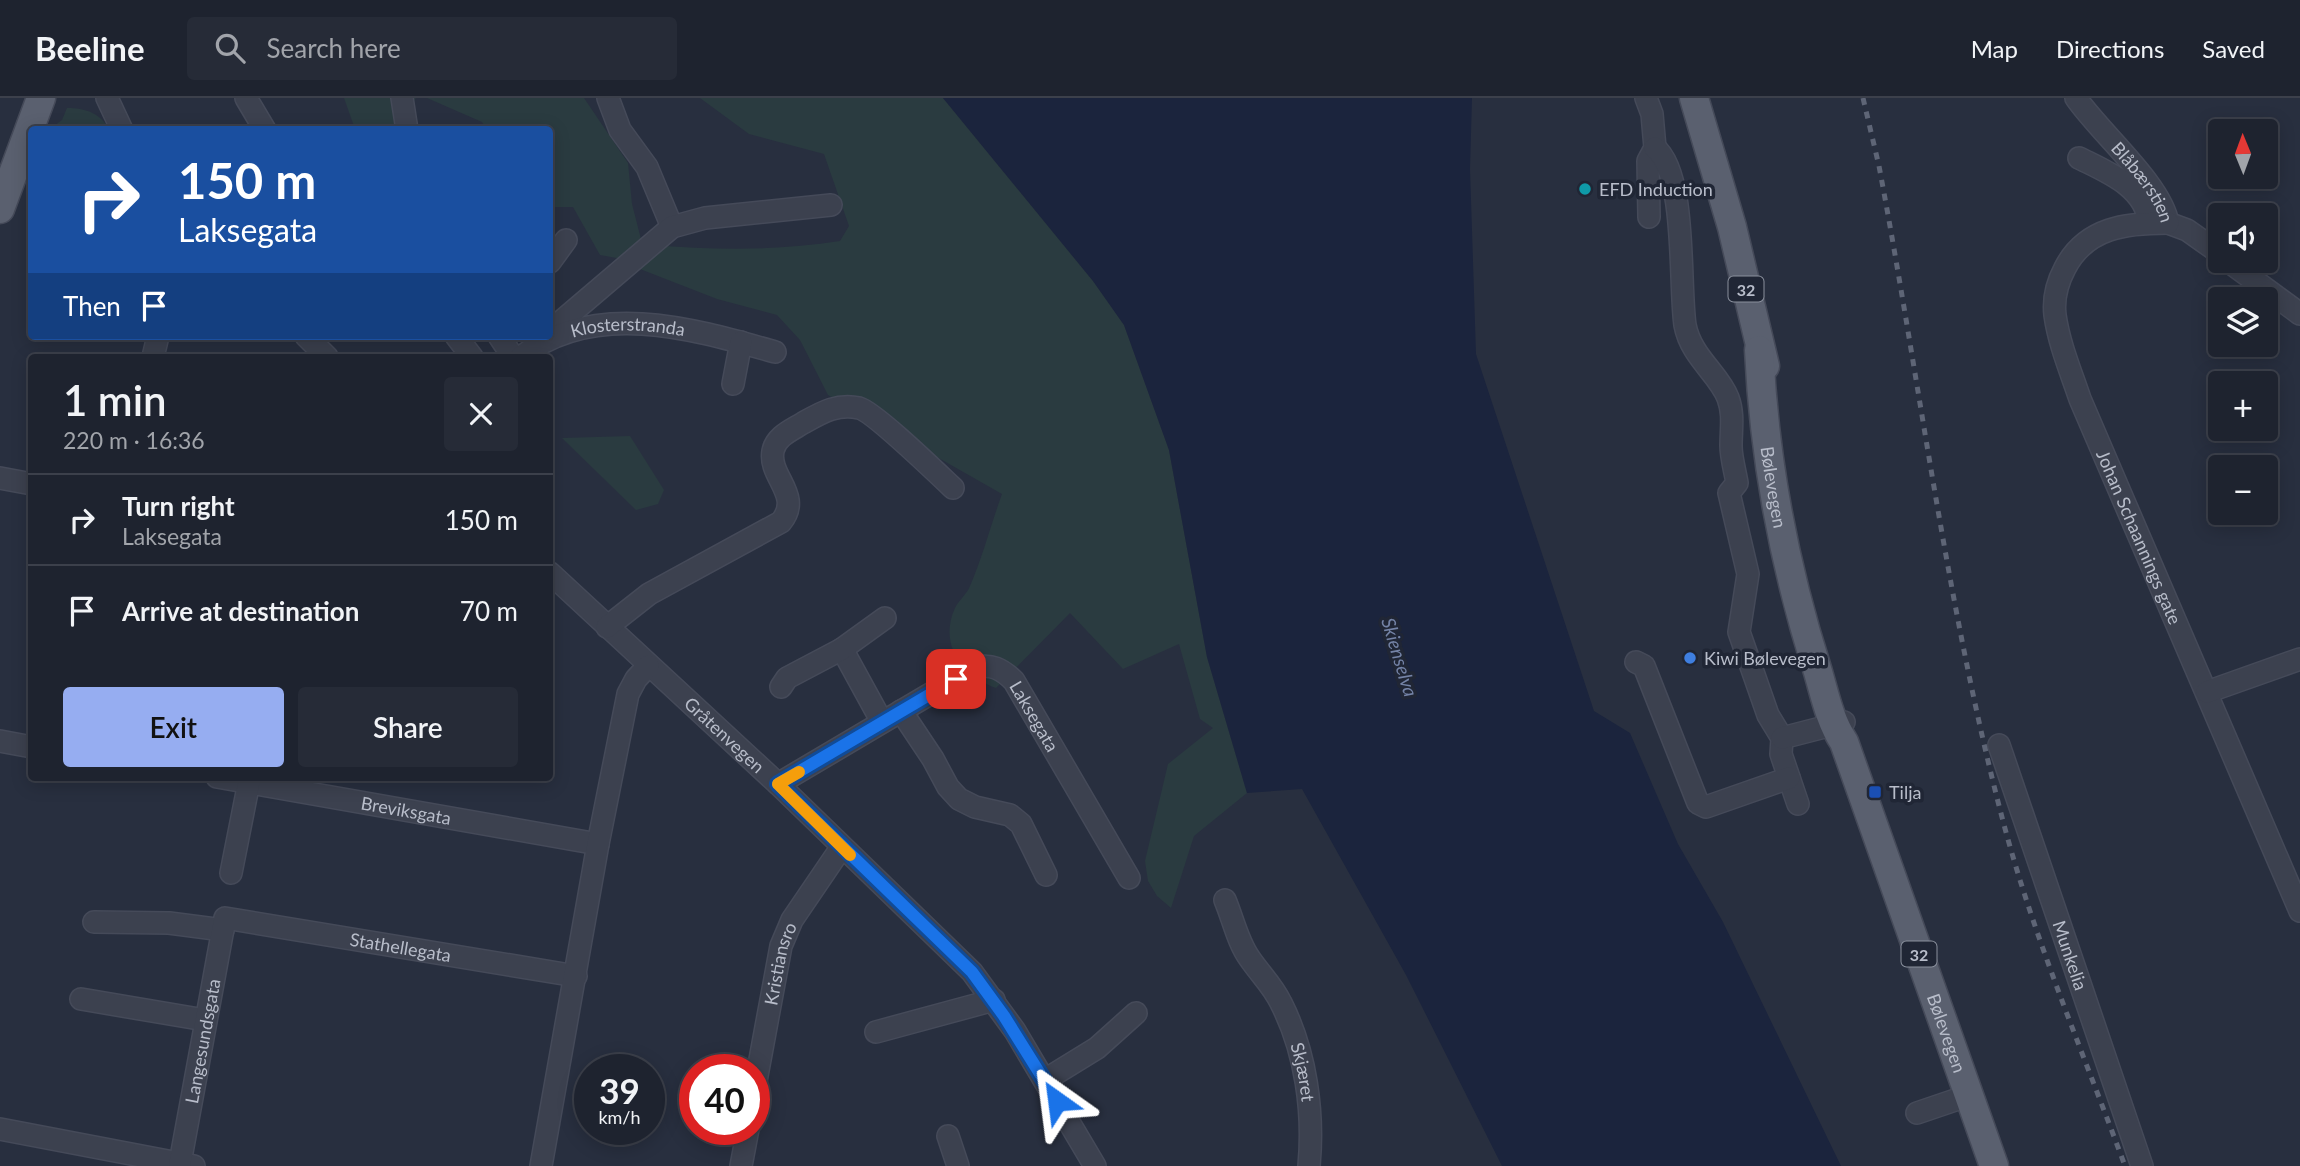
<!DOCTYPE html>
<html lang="en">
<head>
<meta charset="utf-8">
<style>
	:root { --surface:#1e232f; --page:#262b37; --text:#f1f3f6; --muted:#a1a4aa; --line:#3c404b; --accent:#96adf1 }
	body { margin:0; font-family:Lato,sans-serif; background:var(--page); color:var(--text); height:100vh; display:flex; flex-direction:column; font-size:26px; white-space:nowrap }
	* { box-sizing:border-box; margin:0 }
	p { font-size:23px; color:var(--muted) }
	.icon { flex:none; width:38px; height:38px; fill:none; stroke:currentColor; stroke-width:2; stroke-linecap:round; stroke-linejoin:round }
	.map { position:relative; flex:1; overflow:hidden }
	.sheet { position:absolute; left:28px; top:256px; width:525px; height:427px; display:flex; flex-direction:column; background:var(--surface); border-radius:7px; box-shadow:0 4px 18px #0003,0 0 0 2px var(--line) }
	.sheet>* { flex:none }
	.hud { position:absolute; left:28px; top:28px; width:525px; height:214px; border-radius:7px; box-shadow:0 4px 18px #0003,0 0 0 2px var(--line); background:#1a4fa0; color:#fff; overflow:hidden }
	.needle { width:46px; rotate:359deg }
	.buttons { position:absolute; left:2208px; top:21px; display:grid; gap:14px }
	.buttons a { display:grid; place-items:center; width:70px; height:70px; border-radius:7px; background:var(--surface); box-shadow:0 4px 18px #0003,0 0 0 2px var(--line); font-size:35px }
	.speed { position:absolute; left:574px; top:956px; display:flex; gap:14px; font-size:35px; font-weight:700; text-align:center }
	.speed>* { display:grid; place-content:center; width:91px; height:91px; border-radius:50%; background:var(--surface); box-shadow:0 4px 18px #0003,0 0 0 2px var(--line); line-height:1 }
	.speed small { font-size:18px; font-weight:400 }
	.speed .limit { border:10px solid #d22; background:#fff; color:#111 }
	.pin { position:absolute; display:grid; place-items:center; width:60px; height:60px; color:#fff; margin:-30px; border-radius:14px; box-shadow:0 4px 10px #0006 }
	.me { position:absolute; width:77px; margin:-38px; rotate:329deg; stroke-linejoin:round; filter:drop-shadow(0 0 5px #0008) }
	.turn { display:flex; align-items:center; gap:24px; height:147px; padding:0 35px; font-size:32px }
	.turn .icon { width:91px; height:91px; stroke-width:2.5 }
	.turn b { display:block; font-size:49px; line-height:60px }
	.then { display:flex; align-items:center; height:66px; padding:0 35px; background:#0003; gap:14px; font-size:26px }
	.round { display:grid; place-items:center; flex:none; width:74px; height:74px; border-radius:7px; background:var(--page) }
	.summary { display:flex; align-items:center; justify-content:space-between; height:119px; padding:0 35px }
	h1 { font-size:42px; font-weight:600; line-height:52px }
	.cta { display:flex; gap:14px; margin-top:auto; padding:14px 35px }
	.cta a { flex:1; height:80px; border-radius:7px; background:var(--accent); color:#111; font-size:28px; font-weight:600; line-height:80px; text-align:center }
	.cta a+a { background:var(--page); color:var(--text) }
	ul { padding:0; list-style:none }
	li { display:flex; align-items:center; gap:21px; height:91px; padding:0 35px; border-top:2px solid var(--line) }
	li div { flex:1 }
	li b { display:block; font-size:26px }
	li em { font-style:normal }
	header { display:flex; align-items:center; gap:42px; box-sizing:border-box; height:98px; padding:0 35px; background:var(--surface); border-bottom:2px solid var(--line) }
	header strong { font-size:33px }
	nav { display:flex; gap:38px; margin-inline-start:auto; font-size:24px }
	.search { width:490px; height:63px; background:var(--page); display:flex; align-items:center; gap:18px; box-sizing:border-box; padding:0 24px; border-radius:7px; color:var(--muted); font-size:26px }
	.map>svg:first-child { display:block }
</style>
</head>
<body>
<header>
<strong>Beeline</strong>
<div class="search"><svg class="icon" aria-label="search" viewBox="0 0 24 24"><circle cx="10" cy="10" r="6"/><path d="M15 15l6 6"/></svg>Search here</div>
<nav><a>Map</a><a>Directions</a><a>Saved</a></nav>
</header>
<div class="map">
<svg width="2300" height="1068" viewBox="0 0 2300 1068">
	<rect width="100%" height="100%" fill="#282f3f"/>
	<g fill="#2a3b40">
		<path d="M344 0H416L393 32 355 31Z"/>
		<path d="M427 0H584L628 65 632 106 642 145 622 161 600 157 573 109H550V32L486 31 482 24Z"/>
		<path d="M700 0H943L1093 183 1124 227 1169 352 1207 559 1247 695 1194 738 1171 810 1157 798 1148 783 1145 763 1168 666 1213 630 1200 621 1179 546 1123 571 1070 515 996 590C963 578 938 547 955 510 959 502 967 496 970 488 983 458 991 426 1002 396L828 297 800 242 777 217 717 201 640 171 651 147C716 152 776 153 840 143L849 128 824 56 749 36Z"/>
		<path d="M67 10C85 10 100 15 109 31H50L62 22Z"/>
		<path d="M630 338 664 392 658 406 636 412 562 340Z"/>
	</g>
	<path fill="#1b243d" d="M943 0H1472L1470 71 1476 256 1594 613 1630 635 1678 746 1723 824 1841 1068H1502L1406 877 1302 691 1247 695 1207 559 1169 352 1124 227 1093 183Z"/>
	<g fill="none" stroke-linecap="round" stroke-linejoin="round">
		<defs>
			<g id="minor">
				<path d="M107 0 122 32"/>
				<path d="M246 0 265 32"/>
				<path d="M402 0 407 32"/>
				<path d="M608 0 620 32 647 69 672 129"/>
				<path d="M1646 0 1652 16 1655 50 1648 63 1649 119"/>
				<path id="s1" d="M2076 0C2101 36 2161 86 2168 125L2187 132 2221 156"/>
				<path d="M1655 50C1687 76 1679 186 1685 227 1691 259 1719 276 1728 300 1734 316 1731 331 1731 348 1731 359 1735 373 1737 385L1729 395 1748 476 1739 534 1768 617 1782 640 1781 656 1798 706"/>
				<path d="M2079 60C2107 74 2146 89 2149 125"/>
				<path id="s2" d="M2168 125C2127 125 2086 129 2065 170 2057 185 2053 200 2055 217 2059 246 2071 274 2080 301L2300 813"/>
				<path d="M2228 163 2300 216"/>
				<path d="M550 164 566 142"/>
				<path d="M550 233 672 129 705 120 831 107"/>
				<path d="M306 238 327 259"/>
				<path d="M456 238 472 259"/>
				<path d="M499 238 513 259"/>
				<path d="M153 259 158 238"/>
				<path id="s3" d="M521 259C594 201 694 231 775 254"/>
				<path d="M733 286 741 244"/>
				<path d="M0 380 32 386"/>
				<path id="s4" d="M550 475 778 686 972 874 1015 933 1095 1068"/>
				<path d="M607 529 649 496 781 424C803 397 768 379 773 353 776 338 792 332 803 325 821 315 837 305 859 310 874 314 937 375 953 390"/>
				<path d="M842 551 882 624"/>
				<path d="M1636 564 1644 568 1698 705 1706 709 1789 680"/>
				<path d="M781 589 787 580 842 551 885 520"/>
				<path d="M2207 594 2300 561"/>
				<path d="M901 613 933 661 948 689 959 701 975 709 1010 717 1021 726 1046 777"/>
				<path d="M1782 640 1844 624"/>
				<path d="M0 643 32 649"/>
				<path id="s5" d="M1999 647 2142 1068"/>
				<path id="s6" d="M217 679 598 746"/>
				<path id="s7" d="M778 686 974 570C991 565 1002 571 1014 583L1129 780"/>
				<path d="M231 775 250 679"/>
				<path id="s8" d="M1225 802C1233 821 1238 845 1250 861 1261 877 1273 888 1281 905 1306 954 1314 1014 1309 1068"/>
				<path d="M94 824 169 825 223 832"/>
				<path d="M81 901 205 922"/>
				<path d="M876 934 994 902"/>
				<path d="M1045 982 1097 950 1136 915"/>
				<path id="s9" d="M754 994 781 848 792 822 841 750"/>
				<path d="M1917 1015 1970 997"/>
				<path d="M0 1031 194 1068"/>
				<path d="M948 1038 958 1068"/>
				<path id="s10" d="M180 1065 225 820 576 878"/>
				<path d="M541 1068 598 746 628 596 636 581 648 568"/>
				<path d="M741 1068 748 1031"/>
			</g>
			<g id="major">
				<path d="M1694 0 1732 129 1765 268"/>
				<path d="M0 111 41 0"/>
				<path id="s11" d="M1759 252C1764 360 1785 471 1818 574 1825 598 1830 623 1844 644L1994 1068"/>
			</g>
		</defs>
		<use href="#minor" stroke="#454a59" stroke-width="24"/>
		<use href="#major" stroke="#454a59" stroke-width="31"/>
		<use href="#minor" stroke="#3c414f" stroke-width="21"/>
		<use href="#major" stroke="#5a606f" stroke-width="28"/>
		<path stroke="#5e6576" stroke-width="5" stroke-dasharray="7 7" stroke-linecap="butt" d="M1863 0 1879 68C1920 285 1947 510 2003 723 2034 841 2083 954 2125 1068"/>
	</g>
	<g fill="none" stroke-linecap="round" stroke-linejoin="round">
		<defs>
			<path id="route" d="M956 581 778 686 972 874 1004 918 1057 1003"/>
		</defs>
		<use href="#route" stroke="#114b97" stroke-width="18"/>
		<use href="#route" stroke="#1a73e8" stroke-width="12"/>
		<path stroke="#f59e0b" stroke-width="12" d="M799 674 778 686 850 757"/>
	</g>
	<circle fill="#0f9aa8" stroke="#202635" stroke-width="2.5" cx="1585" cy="91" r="7"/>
	<circle fill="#3f7fe0" stroke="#202635" stroke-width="2.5" cx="1690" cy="560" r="7"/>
	<rect fill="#1a4fb4" stroke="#202635" stroke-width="2.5" x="1868" y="687" width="14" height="14" rx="3.5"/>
	<g text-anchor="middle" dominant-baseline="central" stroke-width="7" stroke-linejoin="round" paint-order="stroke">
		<g fill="#202635" stroke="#8a909d" stroke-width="2">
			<rect x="1728.5" y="178.5" width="35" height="25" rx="5"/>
			<rect x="1901.5" y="843.5" width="35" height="25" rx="5"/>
		</g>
		<g font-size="16" font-weight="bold" fill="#b8bdca">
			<text x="1746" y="191">32</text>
			<text x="1919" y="856">32</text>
		</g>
		<g font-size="18" fill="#b8bdca" stroke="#202635">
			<text stroke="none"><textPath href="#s1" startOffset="108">Blåbærstien</textPath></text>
			<text stroke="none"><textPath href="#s3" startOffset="114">Klosterstranda</textPath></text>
			<text stroke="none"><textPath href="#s11" startOffset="138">Bølevegen</textPath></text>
			<text stroke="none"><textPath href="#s2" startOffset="406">Johan Schaannings gate</textPath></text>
			<text stroke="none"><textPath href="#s7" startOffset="313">Laksegata</textPath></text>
			<text stroke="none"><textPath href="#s4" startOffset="238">Gråtenvegen</textPath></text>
			<text stroke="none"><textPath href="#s6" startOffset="192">Breviksgata</textPath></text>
			<text stroke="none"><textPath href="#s10" startOffset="427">Stathellegata</textPath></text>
			<text stroke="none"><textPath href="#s5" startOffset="222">Munkelia</textPath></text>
			<text stroke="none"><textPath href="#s9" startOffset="131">Kristiansro</textPath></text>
			<text stroke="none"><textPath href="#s11" startOffset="712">Bølevegen</textPath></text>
			<text stroke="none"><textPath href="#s10" startOffset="124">Langesundsgata</textPath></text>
			<text stroke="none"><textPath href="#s8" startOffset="191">Skjæret</textPath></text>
		</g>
		<g font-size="18" fill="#b8bdca" stroke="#202635" text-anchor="start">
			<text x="1599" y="91">EFD Induction</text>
			<text x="1704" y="560">Kiwi Bølevegen</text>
			<text x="1889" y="694">Tilja</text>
		</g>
		<g font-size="19" font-style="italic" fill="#7483a6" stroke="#202635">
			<text transform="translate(1400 559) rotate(73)">Skienselva</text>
		</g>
	</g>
</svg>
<div class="buttons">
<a><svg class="needle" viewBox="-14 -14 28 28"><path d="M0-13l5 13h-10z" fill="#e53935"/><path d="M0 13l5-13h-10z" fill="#a1a4aa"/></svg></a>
<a><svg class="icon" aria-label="sound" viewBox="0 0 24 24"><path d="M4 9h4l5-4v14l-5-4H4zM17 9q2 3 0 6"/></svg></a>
<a><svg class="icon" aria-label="layers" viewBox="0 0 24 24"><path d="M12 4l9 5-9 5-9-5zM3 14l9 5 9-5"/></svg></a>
<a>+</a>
<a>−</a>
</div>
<div class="speed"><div>39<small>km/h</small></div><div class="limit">40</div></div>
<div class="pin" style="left:956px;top:581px;background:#d93025"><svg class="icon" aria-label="arrive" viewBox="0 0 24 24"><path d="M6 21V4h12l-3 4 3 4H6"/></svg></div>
<svg class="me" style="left:1057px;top:1003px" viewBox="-20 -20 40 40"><path d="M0-17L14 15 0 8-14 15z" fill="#1a73e8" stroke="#fff" stroke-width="4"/></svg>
<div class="hud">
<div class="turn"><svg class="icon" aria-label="right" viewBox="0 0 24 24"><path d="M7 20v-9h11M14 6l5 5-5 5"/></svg><div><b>150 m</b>Laksegata</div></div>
<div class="then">Then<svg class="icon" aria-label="arrive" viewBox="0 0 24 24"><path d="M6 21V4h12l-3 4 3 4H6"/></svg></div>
</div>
<section class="sheet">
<div class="summary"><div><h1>1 min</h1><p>220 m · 16:36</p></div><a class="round"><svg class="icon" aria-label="close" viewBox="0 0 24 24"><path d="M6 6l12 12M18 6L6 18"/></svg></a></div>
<ul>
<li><svg class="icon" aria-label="right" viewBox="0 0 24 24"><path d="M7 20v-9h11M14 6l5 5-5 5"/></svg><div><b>Turn right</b><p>Laksegata</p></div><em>150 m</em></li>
<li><svg class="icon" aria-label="arrive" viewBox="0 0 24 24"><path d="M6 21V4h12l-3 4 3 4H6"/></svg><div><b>Arrive at destination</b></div><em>70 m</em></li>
</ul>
<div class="cta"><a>Exit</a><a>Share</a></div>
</section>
</div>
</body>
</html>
